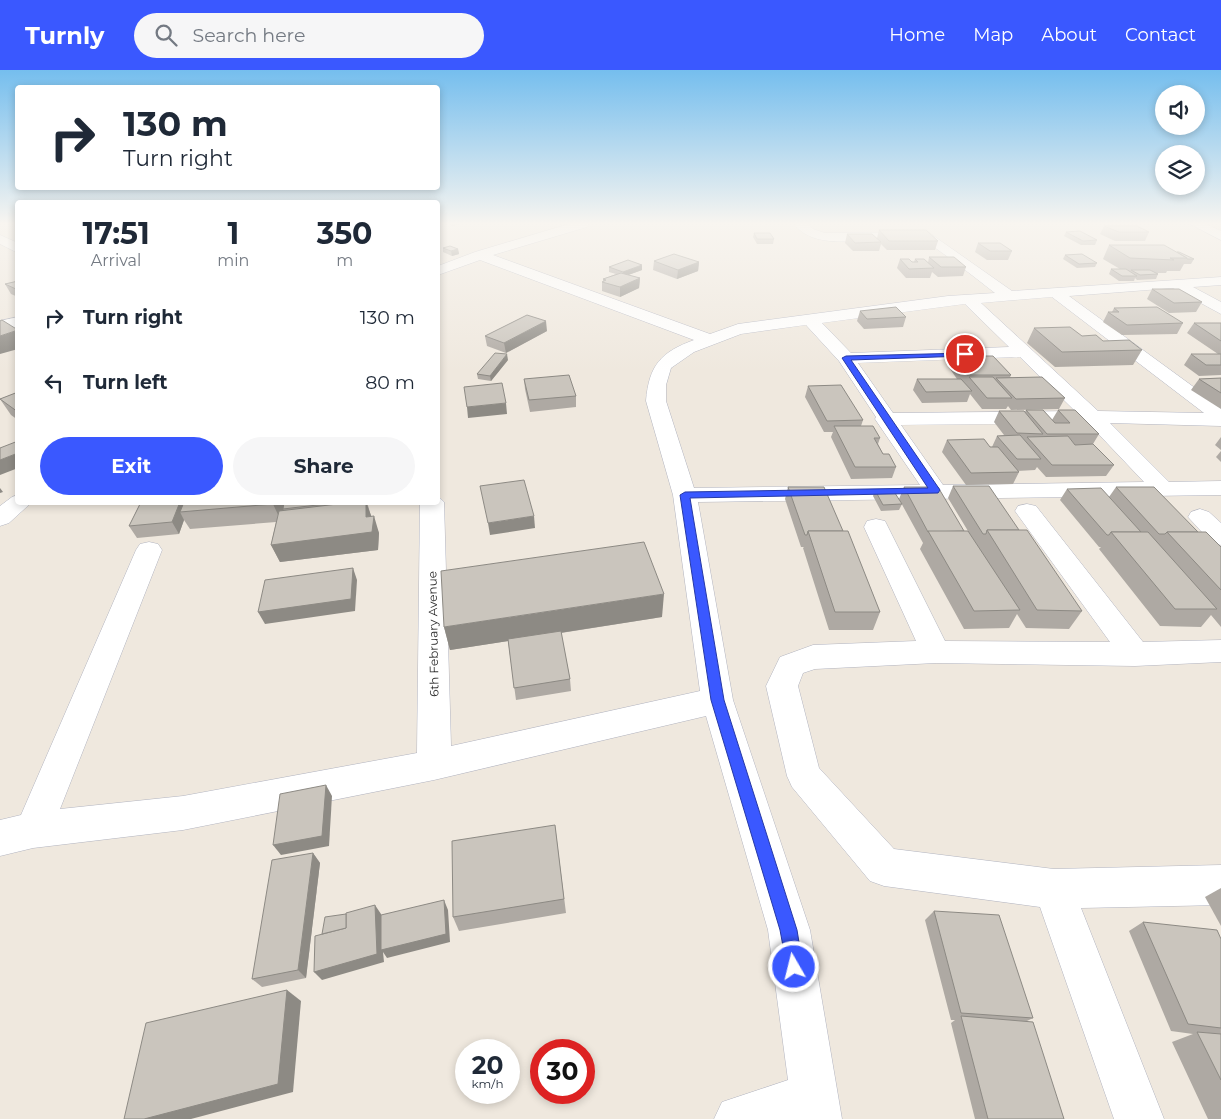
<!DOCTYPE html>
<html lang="en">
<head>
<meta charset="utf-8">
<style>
	:root { --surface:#fff; --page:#f6f6f7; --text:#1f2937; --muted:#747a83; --accent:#3a58ff }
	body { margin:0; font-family:Montserrat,sans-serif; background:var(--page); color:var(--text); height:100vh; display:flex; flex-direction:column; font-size:19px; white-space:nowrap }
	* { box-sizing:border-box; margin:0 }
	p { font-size:16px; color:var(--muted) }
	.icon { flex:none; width:28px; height:28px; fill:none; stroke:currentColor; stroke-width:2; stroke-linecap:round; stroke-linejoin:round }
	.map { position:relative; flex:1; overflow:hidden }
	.side { position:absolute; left:15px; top:130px; width:425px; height:305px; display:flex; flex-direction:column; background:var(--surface); border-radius:5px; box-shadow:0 2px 8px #0003 }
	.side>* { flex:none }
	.top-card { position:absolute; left:15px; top:15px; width:425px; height:105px; border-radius:5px; box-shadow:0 2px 8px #0003; background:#fff; color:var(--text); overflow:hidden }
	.buttons { position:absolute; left:1155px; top:15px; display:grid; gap:10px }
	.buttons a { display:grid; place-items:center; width:50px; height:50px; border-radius:50%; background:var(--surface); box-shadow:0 2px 8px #0003; font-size:25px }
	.speed { position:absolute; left:455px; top:969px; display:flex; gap:10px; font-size:25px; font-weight:700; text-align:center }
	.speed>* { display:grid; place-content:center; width:65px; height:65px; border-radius:50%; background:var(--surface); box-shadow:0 2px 8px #0003; line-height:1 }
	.speed small { font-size:12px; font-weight:400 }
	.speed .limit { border:8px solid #d22; background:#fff; color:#111 }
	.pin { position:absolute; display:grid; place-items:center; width:42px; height:42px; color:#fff; margin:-21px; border:2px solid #fff; border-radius:50%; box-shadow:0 1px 5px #0007 }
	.me { position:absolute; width:55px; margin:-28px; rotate:352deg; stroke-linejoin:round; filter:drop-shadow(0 0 4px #0008) }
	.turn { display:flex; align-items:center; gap:18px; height:105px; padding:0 25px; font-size:22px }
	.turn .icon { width:65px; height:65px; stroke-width:2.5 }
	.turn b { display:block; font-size:35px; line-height:42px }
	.eta { display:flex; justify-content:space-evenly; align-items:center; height:85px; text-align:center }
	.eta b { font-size:30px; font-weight:700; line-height:35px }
	.cta { display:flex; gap:10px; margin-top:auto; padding:10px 25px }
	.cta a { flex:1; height:58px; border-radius:30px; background:var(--accent); color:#fff; font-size:20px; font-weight:700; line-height:58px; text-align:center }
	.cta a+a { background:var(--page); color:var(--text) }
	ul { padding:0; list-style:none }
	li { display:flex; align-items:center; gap:15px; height:65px; padding:0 25px }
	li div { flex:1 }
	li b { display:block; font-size:19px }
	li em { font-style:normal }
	header { display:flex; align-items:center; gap:30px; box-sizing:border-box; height:70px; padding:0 25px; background:var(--accent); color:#fff }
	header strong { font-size:24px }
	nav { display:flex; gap:28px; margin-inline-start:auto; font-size:18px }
	.search { width:350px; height:45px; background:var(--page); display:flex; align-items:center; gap:12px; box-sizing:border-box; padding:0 18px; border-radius:28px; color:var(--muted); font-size:19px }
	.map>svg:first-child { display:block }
</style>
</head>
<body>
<header>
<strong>Turnly</strong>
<div class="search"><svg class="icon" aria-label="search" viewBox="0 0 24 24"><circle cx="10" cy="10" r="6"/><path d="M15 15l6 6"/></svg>Search here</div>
<nav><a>Home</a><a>Map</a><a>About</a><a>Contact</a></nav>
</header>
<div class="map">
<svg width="1221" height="1049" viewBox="0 0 1221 1049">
	<rect width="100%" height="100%" fill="#efe8de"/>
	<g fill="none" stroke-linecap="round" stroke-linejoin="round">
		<defs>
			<g id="minor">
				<path d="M569 154H589L587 157 493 185 710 264 738 254 948 226 995 223C983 214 928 170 920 169 884 162 819 187 794 154H808L813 159 825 163 928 162 1012 221 1221 207V215L1193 217 1221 232V244L1173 218 1069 226 1221 337V356L1110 353 1169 412 1221 411V425L698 432 733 630 810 860 842 1049H714L722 1032 788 1010 768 860 706 646 434 710 183 760 33 778 0 786V750L21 745 136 480 140 474 149 472 158 474 162 480 60 739 183 726 417 683 420 432H438V426L444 432 451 676 700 621 673 425 646 331C649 295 661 282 694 270L480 190 438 205V196L475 182ZM1052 227 1204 343 1098 341 981 233ZM965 234 1009 277 851 283 822 253ZM806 255 839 291 876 347 875 349 920 415 694 418 666 331V315L671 298 694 282 741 264ZM1020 287 1075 341 893 343 858 293ZM1088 353 1144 412 943 415 901 355Z"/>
				<path d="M1190 154H1206L1221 161V170Z"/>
				<path d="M0 165 18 173V183L0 174Z"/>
				<path d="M18 247V257L0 261V251Z"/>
				<path d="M18 425V432H32L9 453 0 456V436L12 427Z"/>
				<path d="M1027 434 1036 436 1143 572 1221 570V592L1135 596 936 593 815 599 803 603 798 616 819 698 894 779 1054 799 1221 795V835L1081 838 1164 1049H1114L1040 837 884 816 870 811 792 717 787 706 766 616 780 587 813 575 916 571 864 457 867 451 876 449 885 451 945 571 1110 572 1015 441 1018 436Z"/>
				<path d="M1200 439 1209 442 1221 453V475L1212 473 1188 447 1191 442Z"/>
			</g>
		</defs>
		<use href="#minor" stroke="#b2b4c0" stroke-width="1"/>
		<use href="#minor" fill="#fff" fill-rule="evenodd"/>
	</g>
	<g fill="#aea9a3">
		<path d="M1104 156 1149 162 1145 171H1115L1100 164Z"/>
		<path d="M879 160 938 171 935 180H887L881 174 879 181H853L845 173 847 164 877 168Z"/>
		<path d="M1066 162 1097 170 1095 175H1081L1064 166Z"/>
		<path d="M754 163 774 169 773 174H757L753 167Z"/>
		<path d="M978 173 1012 181 1008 190H987L975 182Z"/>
		<path d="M1109 175 1177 182 1194 189 1191 194H1184L1180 201H1167L1166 203H1156L1158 204 1156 209 1137 210 1135 208 1134 211H1119L1109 204 1111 199H1120L1103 189Z"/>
		<path d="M443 178 458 179 459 184 452 186 443 182Z"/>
		<path d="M1065 185 1097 193 1095 197 1077 198 1063 189Z"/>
		<path d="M929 187 966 197 963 206 938 207 932 202 930 208H906L897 198 900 189 914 192 915 189 928 193Z"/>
		<path d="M654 191 699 192 698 201 677 209 653 200Z"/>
		<path d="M609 197 642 200 628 205 640 208 639 218 620 227 602 221V212L603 211V209L616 204 609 202Z"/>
		<path d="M18 211V227L11 224 5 214Z"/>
		<path d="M1152 219 1202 232 1196 242 1169 243 1147 229Z"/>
		<path d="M1114 238 1183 253 1177 264 1122 265 1103 252 1108 242H1112Z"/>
		<path d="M860 241 906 247 903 257 864 259 857 251Z"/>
		<path d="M1194 253H1221V305L1199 306 1184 295 1191 284H1218L1187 263Z"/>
		<path d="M1034 258 1082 266 1142 280 1133 295 1055 297 1027 273Z"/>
		<path d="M547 261 506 283 487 276 485 266Z"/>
		<path d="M952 286 1011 305 1010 307 1065 328 1059 339 1011 340 1008 336 1006 339H982L970 324 967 332 922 333 913 320 917 309H957L948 296Z"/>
		<path d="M508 290 491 311 478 309 477 304Z"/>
		<path d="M1221 308V339L1191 320 1199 309Z"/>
		<path d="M524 309 576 326V337L530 342 525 319Z"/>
		<path d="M808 316 863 350 861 356 880 368 878 374 883 384 896 397 892 408 851 409 831 367 833 362H824L805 327Z"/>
		<path d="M18 322V350L11 345 0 329Z"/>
		<path d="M1026 340 1052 350 1058 340 1099 364 1093 374 1114 395 1106 406 1046 407 1037 397 1035 400 1017 401 1019 402 1013 414 966 415 942 382 947 370 992 377 997 366 1004 365 994 352 999 341 1025 342Z"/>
		<path d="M1221 367V380L1215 375Z"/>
		<path d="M1221 381V392L1216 387Z"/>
		<path d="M953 416 1019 460 1082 541 1069 559 1026 558 1017 544 1009 558 964 559 920 479 923 473 899 429 904 417 964 461H968L948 428Z"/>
		<path d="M788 417 843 461 880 542 873 560H829L803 478 804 477H801L785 429Z"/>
		<path d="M1116 417 1198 462 1221 477V557L1211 545 1201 557 1160 556 1099 479 1101 477H1099L1060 430 1067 419 1109 427Z"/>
		<path d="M875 420 902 434 899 440 881 441 873 426Z"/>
		<path d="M141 432H367L371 446 379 463 378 480 280 492 271 475 276 452 190 459 184 450 179 464 137 468 129 456Z"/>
		<path d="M662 547 561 563 570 609 571 621 516 630 508 571 450 580 444 557Z"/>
		<path d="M555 755 566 843 459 861 453 847Z"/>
		<path d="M313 783 320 793 306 908 262 917 252 909Z"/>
		<path d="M1221 818V856L1205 827Z"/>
		<path d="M934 841 1033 948 1027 951 1064 1049H975L951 953 955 950H951L925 850Z"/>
		<path d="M1143 852 1221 869V1049H1208L1172 972 1193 964 1171 961 1129 861Z"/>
	</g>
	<g fill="#8d8a84">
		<path d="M451 154H459L452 156Z"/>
		<path d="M458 179 459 184 452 186 451 181Z"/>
		<path d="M699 192 698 201 677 209 678 200Z"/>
		<path d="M642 195V200L623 207V202Z"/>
		<path d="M640 208 639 218 620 227V217Z"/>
		<path d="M546 251 547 261 506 283 504 273Z"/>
		<path d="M18 260V279L0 284V266Z"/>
		<path d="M507 284 508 290 491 311 490 306Z"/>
		<path d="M506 333 507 344 468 348 467 337Z"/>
		<path d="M18 383V398L0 405V390Z"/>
		<path d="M0 418 3 422 0 423Z"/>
		<path d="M180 432H192L180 442 184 450 179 464 172 452Z"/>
		<path d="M273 432H287L283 439 284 441 281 451 273 434Z"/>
		<path d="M366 432 372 448 374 446 379 463 378 480 280 492 271 475 366 447Z"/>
		<path d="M534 446 535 458 490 465 488 453Z"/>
		<path d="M353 498 357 510 355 541 265 554 258 542Z"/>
		<path d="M664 524 662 547 450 580 444 557Z"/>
		<path d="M326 715 332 726 329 776 281 785 273 775Z"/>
		<path d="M313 783 320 793 306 908 298 900Z"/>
		<path d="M444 830 448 840 450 872 387 888 383 882 384 892 322 910 314 902 375 835 381 844 383 879Z"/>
		<path d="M287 920 301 931 293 1022 191 1049H144Z"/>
	</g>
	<g fill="#cac5bd" stroke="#8d8a84">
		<path d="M1104 156H1137L1149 162H1119Z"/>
		<path d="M879 160H926L938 171H889Z"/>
		<path d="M1080 161 1097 170 1083 171 1066 162Z"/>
		<path d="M754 163H770L774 169H757Z"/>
		<path d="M847 164H872L881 172 855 173Z"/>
		<path d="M978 173H1000L1012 181H990Z"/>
		<path d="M1109 175H1164L1187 188H1170L1174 190 1130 188Z"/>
		<path d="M450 176 458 179 451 181 443 178Z"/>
		<path d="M1177 182H1179L1194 189H1187V188Z"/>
		<path d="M674 184 699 192 678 200 654 191Z"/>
		<path d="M1082 184 1097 193 1079 194 1065 185Z"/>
		<path d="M929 187H954L966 197H941Z"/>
		<path d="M900 189H909L912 192H918L915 189H924L934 198 909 199Z"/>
		<path d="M628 190 642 195 623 202 609 197Z"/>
		<path d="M1111 199H1126L1137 206H1122Z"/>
		<path d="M1131 200H1150L1158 204 1140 205Z"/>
		<path d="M621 203 640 208 620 217 602 212 606 210 603 209Z"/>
		<path d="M18 211V220L5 214Z"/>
		<path d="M1152 219H1179L1202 232 1174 233Z"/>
		<path d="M896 237 906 247 867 249 860 241Z"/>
		<path d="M1157 237 1183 253 1127 255 1108 242H1119L1114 238Z"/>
		<path d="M527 245 546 251 504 273 485 266Z"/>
		<path d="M2 250 18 260 0 266V251Z"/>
		<path d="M1194 253H1221V271Z"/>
		<path d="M1070 257 1082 266 1096 265 1103 271 1129 270 1142 280 1062 282 1034 258Z"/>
		<path d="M495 283 507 284 490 306 477 304Z"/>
		<path d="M1191 284H1221V295H1206Z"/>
		<path d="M952 286H993L1011 305H967Z"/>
		<path d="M569 305 576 326 529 330 524 309Z"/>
		<path d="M969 307H993L1012 328H987Z"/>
		<path d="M1042 307 1065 328 1016 329 996 308Z"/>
		<path d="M1221 308V323L1199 309Z"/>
		<path d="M917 309H961L972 321 926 322Z"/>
		<path d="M502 313 506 333 467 337 464 317Z"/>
		<path d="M841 315 863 350 827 351 808 316Z"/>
		<path d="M18 322V342L0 329Z"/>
		<path d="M1026 340H1043L1055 353H1070L1058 340H1075L1099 364H1047Z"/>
		<path d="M999 341H1024L1043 364 1017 363Z"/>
		<path d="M834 356H873L880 368H874L883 384H889L896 397H855Z"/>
		<path d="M1020 365 1041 389H1017L997 366Z"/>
		<path d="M1068 366 1075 375 1093 374 1114 395H1052L1027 367Z"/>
		<path d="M984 369 990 377H998L1019 402 971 403 947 370Z"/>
		<path d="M18 371V383L0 390V378Z"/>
		<path d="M524 410 534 446 488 453 480 416Z"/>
		<path d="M953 416H989L1019 460H987L986 464H983Z"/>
		<path d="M788 417H824L843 461H808L807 465H805Z"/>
		<path d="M904 417H938L964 461 928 462Z"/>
		<path d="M1116 417H1154L1198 462H1167L1165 464H1159Z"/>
		<path d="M1101 418 1141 462H1111L1109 465H1107L1067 419Z"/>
		<path d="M875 420H893L902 434 883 435Z"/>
		<path d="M141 432H180L172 452 129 456Z"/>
		<path d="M184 432H273V434L180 442Z"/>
		<path d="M284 432H343L283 439Z"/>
		<path d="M354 432H366V447L374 446 372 462 271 475 279 441Z"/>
		<path d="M987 460H1027L1082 541 1037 540Z"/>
		<path d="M808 461H848L880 542H835Z"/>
		<path d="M928 461H968L1020 540 974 541Z"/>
		<path d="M1111 462H1148L1217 539H1175Z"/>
		<path d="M1167 462H1206L1221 477V520Z"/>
		<path d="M644 472 664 524 444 557 441 501Z"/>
		<path d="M353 498 351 529 258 542 265 510Z"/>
		<path d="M561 561 570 609 514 618 508 569Z"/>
		<path d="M326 715 322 766 273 775 280 724Z"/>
		<path d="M555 755 564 829 453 847 452 771Z"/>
		<path d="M313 783 298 900 252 909 272 790Z"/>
		<path d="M444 830 446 864 381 880V845Z"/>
		<path d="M375 835 377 884 314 902 315 866 346 858V843Z"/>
		<path d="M934 841 999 845 1033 948 961 943Z"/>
		<path d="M346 844V858L322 864 325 847Z"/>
		<path d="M1143 852 1217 860 1221 869V958L1188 954Z"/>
		<path d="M287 920 278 1014 144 1049H124L146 953Z"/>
		<path d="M961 946 1033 952 1064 1049H988Z"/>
		<path d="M1197 962 1221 964V1010Z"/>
	</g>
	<linearGradient id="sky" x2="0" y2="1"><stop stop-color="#75beee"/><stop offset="0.51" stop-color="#f8f5f0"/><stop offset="1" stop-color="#f8f5f0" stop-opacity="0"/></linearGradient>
	<rect width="1221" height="301" fill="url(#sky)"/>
	<path fill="#3a58ff" stroke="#2639a6" d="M967 283V286H965L851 290 940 420 938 423 690 428 724 630 797 860 803 897 800 903 794 905 788 903 780 860 711 630 680 425 685 422 928 418 842 288 846 286Z"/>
	<g text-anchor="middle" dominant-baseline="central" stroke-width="4" stroke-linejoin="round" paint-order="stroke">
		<g font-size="12" fill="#2c2c2c" stroke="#fff">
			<text transform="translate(433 564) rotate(-91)">6th February Avenue</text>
		</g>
	</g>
</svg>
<div class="buttons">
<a><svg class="icon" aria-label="sound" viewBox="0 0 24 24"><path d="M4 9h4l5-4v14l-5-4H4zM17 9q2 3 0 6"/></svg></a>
<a><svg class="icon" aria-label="layers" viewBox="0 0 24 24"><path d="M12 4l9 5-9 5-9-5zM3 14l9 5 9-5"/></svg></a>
</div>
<div class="speed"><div>20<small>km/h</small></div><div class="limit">30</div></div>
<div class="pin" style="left:965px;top:284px;background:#d93025"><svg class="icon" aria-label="arrive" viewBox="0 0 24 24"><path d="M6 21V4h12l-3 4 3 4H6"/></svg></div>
<svg class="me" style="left:794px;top:897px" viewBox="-20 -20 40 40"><circle r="17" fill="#3a58ff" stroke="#fff" stroke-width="3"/><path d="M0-11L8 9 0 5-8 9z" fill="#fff"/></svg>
<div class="top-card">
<div class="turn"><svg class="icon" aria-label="right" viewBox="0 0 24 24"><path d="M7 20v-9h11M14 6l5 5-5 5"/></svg><div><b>130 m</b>Turn right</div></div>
</div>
<section class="side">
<div class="eta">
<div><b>17:51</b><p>Arrival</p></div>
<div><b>1</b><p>min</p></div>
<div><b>350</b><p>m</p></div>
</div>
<ul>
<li><svg class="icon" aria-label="right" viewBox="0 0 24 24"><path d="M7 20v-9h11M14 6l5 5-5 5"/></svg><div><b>Turn right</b></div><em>130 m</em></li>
<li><svg class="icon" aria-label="left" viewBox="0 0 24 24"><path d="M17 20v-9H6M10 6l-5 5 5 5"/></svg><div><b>Turn left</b></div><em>80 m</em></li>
</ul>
<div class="cta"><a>Exit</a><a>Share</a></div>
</section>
</div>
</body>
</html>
